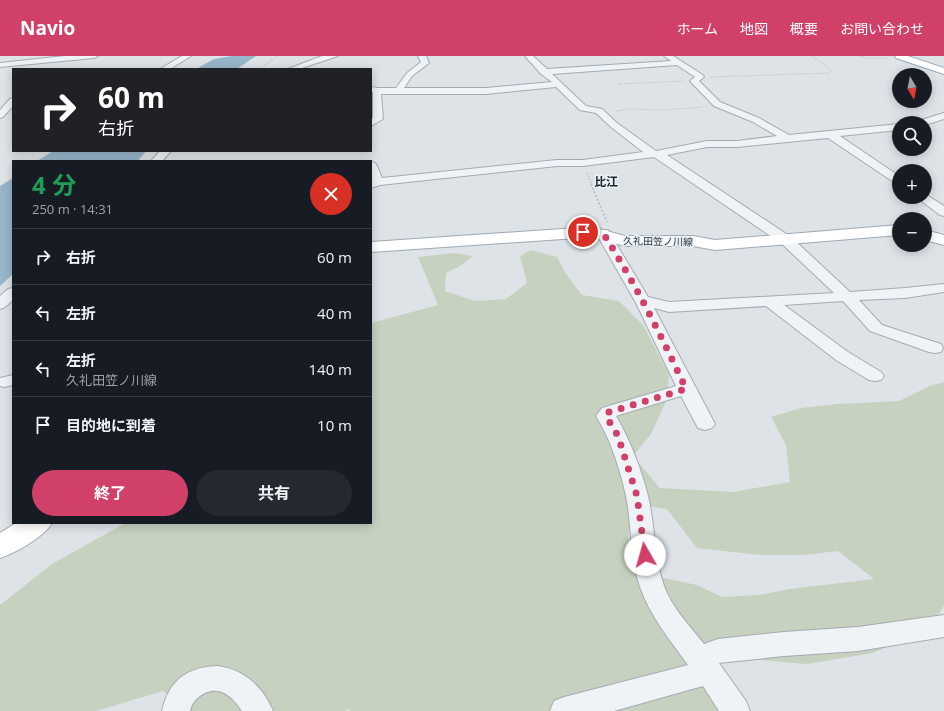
<!DOCTYPE html>
<html lang="ja">
<head>
<meta charset="utf-8">
<style>
	:root { --surface:#171b24; --page:#242831; --text:#f1f3f6; --muted:#9ea1a6; --line:#363941; --accent:#d04068 }
	body { margin:0; font-family:"Open Sans","Noto Sans JP",sans-serif; background:var(--page); color:var(--text); height:100vh; display:flex; flex-direction:column; font-size:15px; white-space:nowrap }
	* { box-sizing:border-box; margin:0 }
	p { font-size:13px; color:var(--muted) }
	.icon { flex:none; width:22px; height:22px; fill:none; stroke:currentColor; stroke-width:2; stroke-linecap:round; stroke-linejoin:round }
	.map { position:relative; flex:1; overflow:hidden }
	.panel { position:absolute; left:12px; top:104px; width:360px; height:364px; display:flex; flex-direction:column; background:var(--surface); border-radius:0px; box-shadow:0 2px 10px #0003 }
	.panel>* { flex:none }
	.hud { position:absolute; left:12px; top:12px; width:360px; height:84px; border-radius:0px; box-shadow:0 2px 10px #0003; background:#202124; color:#fff; overflow:hidden }
	.needle { width:26px; rotate:170deg }
	.buttons { position:absolute; left:892px; top:12px; display:grid; gap:8px }
	.buttons a { display:grid; place-items:center; width:40px; height:40px; border-radius:50%; background:var(--surface); box-shadow:0 2px 10px #0003; font-size:20px }
	.pin { position:absolute; display:grid; place-items:center; width:34px; height:34px; color:#fff; margin:-17px; border:2px solid #fff; border-radius:50%; box-shadow:0 1px 4px #0007 }
	.me { position:absolute; width:44px; margin:-22px; rotate:353deg; stroke-linejoin:round; filter:drop-shadow(0 0 3px #0008) }
	.turn { display:flex; align-items:center; gap:14px; height:84px; padding:0 20px; font-size:18px }
	.turn .icon { width:52px; height:52px; stroke-width:2.5 }
	.turn b { display:block; font-size:28px; line-height:34px }
	.round { display:grid; place-items:center; flex:none; width:42px; height:42px; border-radius:21px; background:var(--page) }
	.head { display:flex; align-items:center; justify-content:space-between; height:68px; padding:0 20px }
	h1 { font-size:24px; font-weight:700; line-height:30px; color:#1e9e55 }
	.action { display:flex; gap:8px; margin-top:auto; padding:8px 20px }
	.action a { flex:1; height:46px; border-radius:24px; background:var(--accent); color:#fff; font-size:16px; font-weight:700; line-height:46px; text-align:center }
	.action a+a { background:var(--page); color:var(--text) }
	ul { padding:0; list-style:none }
	li { display:flex; align-items:center; gap:12px; height:56px; padding:0 20px; border-top:1px solid var(--line) }
	li div { flex:1 }
	li b { display:block; font-size:15px }
	li em { font-style:normal }
	header { display:flex; align-items:center; gap:24px; box-sizing:border-box; height:56px; padding:0 20px; background:var(--accent); color:#fff }
	header strong { font-size:19px }
	nav { display:flex; gap:22px; margin-inline-start:auto; font-size:14px }
	.map>svg:first-child { display:block }
</style>
</head>
<body>
<header>
<strong>Navio</strong>
<nav><a>ホーム</a><a>地図</a><a>概要</a><a>お問い合わせ</a></nav>
</header>
<div class="map">
<svg width="944" height="655" viewBox="0 0 944 655">
	<rect width="100%" height="100%" fill="#dee3e8"/>
	<path fill="#c6d2bf" fill-rule="evenodd" d="M531 194 557 201 566 218 582 239 619 245 643 269 669 318 667 343 651 378 633 400 660 432 733 436 790 426 786 389 771 361 801 352 838 348 899 345 930 330 944 326V549L932 571 873 597 807 608 713 600 709 642 720 655H351L348 653 345 655H189L163 635 96 655H0V549L52 508 120 470 127 467H371V267L438 249 418 201 455 197 473 200 460 210 446 217 445 235 475 245 506 243 527 227 520 200ZM633 448 667 453 697 492 760 499H803L838 495 874 523 790 533 759 539 722 541 697 529 649 519 628 482Z"/>
	<g fill="#98b6c9">
		<path d="M232 0H256L237 13H196L214 3Z"/>
		<path d="M53 95H146L138 105H37Z"/>
		<path d="M13 122V218L0 230V130Z"/>
	</g>
	<g fill="none" stroke-linecap="round" stroke-linejoin="round">
		<defs>
			<g id="minor">
				<path d="M65 0H98L94 2 0 11V7Z"/>
				<path d="M182 0H191L170 13H160Z"/>
				<path d="M322 0H338L299 13H288Z"/>
				<path d="M418 0H426L429 7 412 20 404 32H486L552 26 541 18 525 0H533L547 13 671 5 664 0H673L703 19 704 21 699 25 720 46 759 62 789 79 899 68V74L840 80 899 120V128L895 127 828 82 737 91H707L667 99 791 181 850 236 905 232 944 228V236L905 242 859 244 882 269 941 288 943 292 941 296 935 297 929 296 870 275 843 245 784 249 848 296 881 316 884 320 881 324 875 325 869 324 836 304 766 250 669 256 654 252 715 368 712 372 705 374 698 372 681 340 616 360C630 384 641 412 648 440 655 469 654 501 664 530 672 552 690 570 704 588L718 583 784 576 858 571 944 559V581L858 595 784 600 719 607 746 645 750 655H719L703 630 614 655H550L554 645 564 641 688 609C670 584 650 560 640 531 630 502 632 470 626 440 620 413 611 384 596 360L602 352 676 330 636 247 596 177 598 174H608L648 241 669 246 834 237 781 187 654 101 583 110H557L380 129 371 132V105L376 108 382 122 557 104H583L643 96 611 71 596 57 580 54 556 31 486 38H381L383 63 371 70V63L373 62V36H371V31L378 32H396L407 17 421 6ZM677 9 695 21 690 25 714 50 753 66 777 80 737 85H707L656 95 617 67 602 53 586 50 552 18Z"/>
				<path d="M13 42V50L3 61 0 62V54L10 43Z"/>
				<path d="M944 57V63L925 69V67H916L918 65Z"/>
				<path d="M160 95H171L162 105H151Z"/>
				<path d="M925 138 944 150V160L940 159 916 141H925Z"/>
				<path d="M13 232V244L5 251 0 253V240L8 233Z"/>
				<path d="M13 319V329L5 331 0 330V322Z"/>
				<path d="M218 610C245 614 263 631 273 655H242C237 648 232 641 224 637 210 630 193 641 190 655H162C169 624 187 611 218 610Z"/>
			</g>
			<g id="major">
				<path d="M895 0H908L944 12V18L896 2Z"/>
				<path d="M899 169V179L715 194 693 190H625L592 181 371 196V186L592 171 625 180H693L715 184Z"/>
				<path d="M925 174 944 179V189L925 184Z"/>
				<path d="M16 467H52C44 481 15 497 0 502V477Z"/>
			</g>
		</defs>
		<use href="#minor" stroke="#a3abb2" stroke-width="2"/>
		<use href="#major" stroke="#9da9b4" stroke-width="2"/>
		<g stroke="#bcc1c6" stroke-width="1" stroke-dasharray="1.5 1.5" stroke-linecap="butt">
			<path d="M860 0 868 2H887"/>
			<path d="M259 13 278 0"/>
			<path d="M711 21 829 17 831 14 812 0"/>
			<path d="M618 28 682 25"/>
			<path d="M616 55 629 53 664 54 703 51"/>
		</g>
		<path stroke="#bcc1c6" stroke-width="1.5" stroke-dasharray="1.5 1.5" stroke-linecap="butt" d="M587 117 592 129"/>
		<path stroke="#bcc1c6" stroke-width="2" stroke-dasharray="2 2" stroke-linecap="butt" d="M591 128 607 166"/>
		<use href="#minor" fill="#f0f3f6" fill-rule="evenodd"/>
		<use href="#major" fill="#fff" fill-rule="evenodd"/>
	</g>
	<g fill="none" stroke-linecap="round" stroke-linejoin="round">
		<path stroke="#d04068" stroke-width="7" stroke-dasharray="0 12.6" d="M583 176 603 177C635 227 661 279 686 333L609 356 606 360 618 380 637 440 645 499"/>
	</g>
	<g text-anchor="middle" dominant-baseline="central" stroke-width="3" stroke-linejoin="round" paint-order="stroke">
		<g font-size="10" fill="#27333f" stroke="#edf2f5">
			<text transform="translate(658 185) rotate(1)">久礼田笠ノ川線</text>
		</g>
		<g font-size="12" font-weight="bold" fill="#19242f" stroke="#edf2f5">
			<text x="606" y="125">比江</text>
		</g>
	</g>
</svg>
<div class="buttons">
<a><svg class="needle" viewBox="-14 -14 28 28"><path d="M0-13l5 13h-10z" fill="#e53935"/><path d="M0 13l5-13h-10z" fill="#9ea1a6"/></svg></a>
<a><svg class="icon" aria-label="search" viewBox="0 0 24 24"><circle cx="10" cy="10" r="6"/><path d="M15 15l6 6"/></svg></a>
<a>+</a>
<a>−</a>
</div>
<div class="pin" style="left:583px;top:176px;background:#d93025"><svg class="icon" aria-label="arrive" viewBox="0 0 24 24"><path d="M6 21V4h12l-3 4 3 4H6"/></svg></div>
<svg class="me" style="left:645px;top:499px" viewBox="-20 -20 40 40"><circle r="19" fill="#fff"/><path d="M0-13L10 11 0 6-10 11z" fill="#d04068"/></svg>
<div class="hud">
<div class="turn"><svg class="icon" aria-label="right" viewBox="0 0 24 24"><path d="M7 20v-9h11M14 6l5 5-5 5"/></svg><div><b>60 m</b>右折</div></div>
</div>
<section class="panel">
<div class="head"><div><h1>4 分</h1><p>250 m · 14:31</p></div><a class="round" style="background:#d93025;color:#fff"><svg class="icon" aria-label="close" viewBox="0 0 24 24"><path d="M6 6l12 12M18 6L6 18"/></svg></a></div>
<ul>
<li><svg class="icon" aria-label="right" viewBox="0 0 24 24"><path d="M7 20v-9h11M14 6l5 5-5 5"/></svg><div><b>右折</b></div><em>60 m</em></li>
<li><svg class="icon" aria-label="left" viewBox="0 0 24 24"><path d="M17 20v-9H6M10 6l-5 5 5 5"/></svg><div><b>左折</b></div><em>40 m</em></li>
<li><svg class="icon" aria-label="left" viewBox="0 0 24 24"><path d="M17 20v-9H6M10 6l-5 5 5 5"/></svg><div><b>左折</b><p>久礼田笠ノ川線</p></div><em>140 m</em></li>
<li><svg class="icon" aria-label="arrive" viewBox="0 0 24 24"><path d="M6 21V4h12l-3 4 3 4H6"/></svg><div><b>目的地に到着</b></div><em>10 m</em></li>
</ul>
<div class="action"><a>終了</a><a>共有</a></div>
</section>
</div>
</body>
</html>
